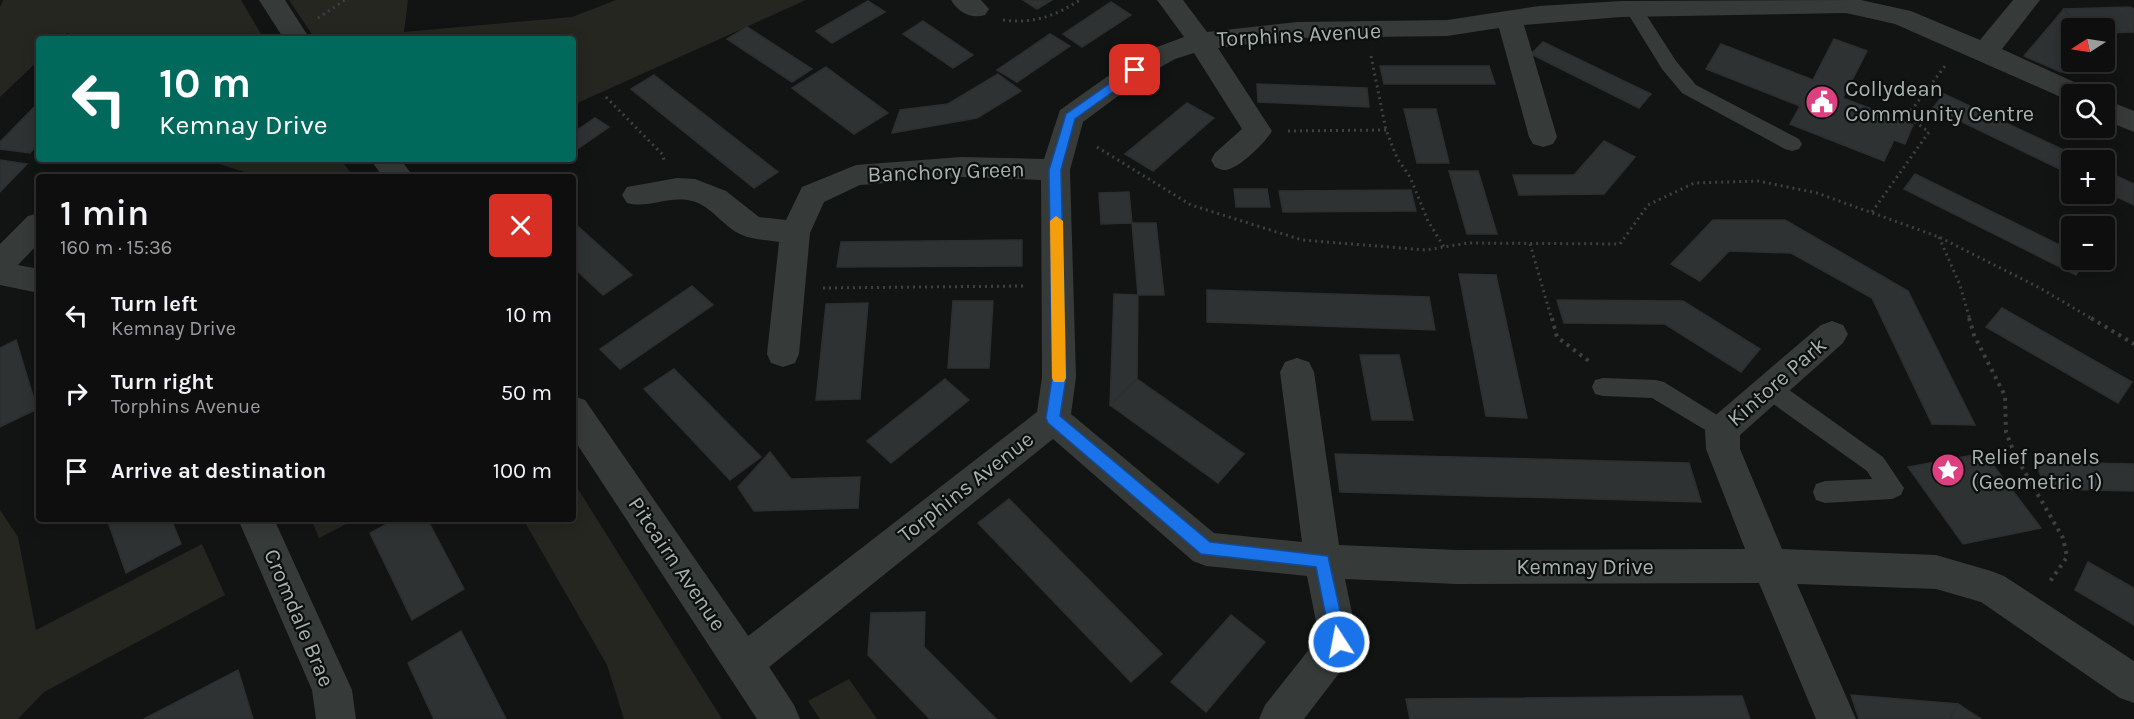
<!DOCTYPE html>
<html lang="en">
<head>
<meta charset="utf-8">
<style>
	:root { --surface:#0e0e0e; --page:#171717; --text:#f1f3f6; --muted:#9b9c9e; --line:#2e2e2e }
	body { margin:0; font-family:Karla,sans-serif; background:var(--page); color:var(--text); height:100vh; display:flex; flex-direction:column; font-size:22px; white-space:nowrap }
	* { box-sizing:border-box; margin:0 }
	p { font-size:20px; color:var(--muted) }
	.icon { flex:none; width:33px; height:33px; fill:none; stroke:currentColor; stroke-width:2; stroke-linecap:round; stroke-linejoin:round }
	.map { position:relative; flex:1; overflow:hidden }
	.panel { position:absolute; left:36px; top:174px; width:540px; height:348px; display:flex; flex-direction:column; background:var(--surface); border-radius:6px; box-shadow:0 3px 15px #0003,0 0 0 2px var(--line) }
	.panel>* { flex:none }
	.guide { position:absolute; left:36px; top:36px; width:540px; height:126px; border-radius:6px; box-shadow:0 3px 15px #0003,0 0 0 2px var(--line); background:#00695c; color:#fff; overflow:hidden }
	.needle { width:39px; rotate:258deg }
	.controls { position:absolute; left:2061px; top:18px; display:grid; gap:12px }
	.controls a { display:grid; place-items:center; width:54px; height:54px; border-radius:6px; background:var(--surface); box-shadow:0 3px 15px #0003,0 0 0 2px var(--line); font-size:30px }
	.pin { position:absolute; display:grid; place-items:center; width:51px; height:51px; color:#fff; margin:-26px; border-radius:12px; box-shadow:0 3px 9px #0006 }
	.me { position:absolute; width:66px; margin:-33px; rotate:349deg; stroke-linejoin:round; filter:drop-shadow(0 0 4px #0008) }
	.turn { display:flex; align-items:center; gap:21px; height:126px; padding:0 24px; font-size:27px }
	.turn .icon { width:78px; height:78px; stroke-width:2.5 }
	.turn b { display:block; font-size:42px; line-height:51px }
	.round { display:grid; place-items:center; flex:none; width:63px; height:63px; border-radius:6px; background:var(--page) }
	.headline { display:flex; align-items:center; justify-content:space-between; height:102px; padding:0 24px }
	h1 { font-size:36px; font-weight:600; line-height:45px }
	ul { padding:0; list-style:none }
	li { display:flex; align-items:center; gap:18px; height:78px; padding:0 24px }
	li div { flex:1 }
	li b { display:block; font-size:22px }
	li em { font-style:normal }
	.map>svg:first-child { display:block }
</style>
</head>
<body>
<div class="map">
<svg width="2134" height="719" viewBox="0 0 2134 719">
	<rect width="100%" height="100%" fill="#121313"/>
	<g fill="#25261f">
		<path d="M3 0H241L264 39H82L67 33 61 39H39V60L0 97V7Z"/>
		<path d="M289 0H408L404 32 572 17 616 0H806L573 105V39H315Z"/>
		<path d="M77 159H340L354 177H261L209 161 74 163Z"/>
		<path d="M573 481 722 719H624L607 665 523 519H573Z"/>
		<path d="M0 510 18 537 36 630 202 544 225 595 44 692 18 719H0Z"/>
		<path d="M311 519H356L319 538Z"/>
		<path d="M849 679 877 719H820L808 701Z"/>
	</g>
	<g fill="#2f3232" stroke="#2c2f2f" stroke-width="1.5">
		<path d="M1023 0H1052L1037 9Z"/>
		<path d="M868 1 885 12 832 43 816 31Z"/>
		<path d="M1111 2 1131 15 1082 47 1063 34Z"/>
		<path d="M2130 7 2134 9V32L2104 33V28H2081L2064 9Z"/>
		<path d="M2064 9 2081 28H2072V56L2061 72 2024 56Z"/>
		<path d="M923 21 973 55 953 68 903 34Z"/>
		<path d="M747 27 812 69 792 82 727 39Z"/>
		<path d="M1050 34 1070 46 1017 82 997 70Z"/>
		<path d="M1834 39 1867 51 1843 98 1913 125 1905 144 1894 140 1884 161 1790 124 1800 106 1706 69 1721 44 1813 80Z"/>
		<path d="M1543 42 1651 94 1639 108 1531 54Z"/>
		<path d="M1380 66H1489L1495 84H1384Z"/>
		<path d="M826 67 888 113 854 134 792 88Z"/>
		<path d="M998 74 1021 91 977 118 892 133 900 110 948 104Z"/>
		<path d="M654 75 778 172 754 188 631 89Z"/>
		<path d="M1257 84 1367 88 1369 107 1258 102Z"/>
		<path d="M1944 94 2085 160H2072V175L1933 108Z"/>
		<path d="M39 102V143L30 153 0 149V142Z"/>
		<path d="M1187 103 1214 118 1153 171 1125 154Z"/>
		<path d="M1404 109H1436L1449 163H1417Z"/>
		<path d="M595 118 609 127 573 152V133Z"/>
		<path d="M1604 141 1635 157 1604 194 1519 195 1513 175H1574Z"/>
		<path d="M0 160 27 164 0 192Z"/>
		<path d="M2104 170 2134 184V205L2104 191Z"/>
		<path d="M1449 171H1478L1497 234H1467Z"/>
		<path d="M1915 174 2072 251V260H2085L2076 275 1904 189Z"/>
		<path d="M1234 189H1267L1270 207H1236Z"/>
		<path d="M1411 190 1416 211 1283 212 1279 191Z"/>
		<path d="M1129 192 1132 223 1101 224 1099 193Z"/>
		<path d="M1713 220H1785L1908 291 1975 425 1932 424 1872 298 1791 253 1729 251 1700 281 1671 264Z"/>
		<path d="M573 222 632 275 603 295 573 267Z"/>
		<path d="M1132 223H1156L1164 295H1138Z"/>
		<path d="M1022 240V266L837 267 841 242Z"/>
		<path d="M1459 274 1496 275 1527 418 1486 416Z"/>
		<path d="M692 286 713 305 620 369 600 349Z"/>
		<path d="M1207 290 1429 297 1435 330 1207 322Z"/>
		<path d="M1114 294 1138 295 1137 379 1110 405Z"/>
		<path d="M1557 300 1683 301 1760 349 1741 372 1665 324 1564 323Z"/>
		<path d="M953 301H993L989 368H948Z"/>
		<path d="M868 303 860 399 816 400 826 304Z"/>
		<path d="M2002 308 2132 382 2118 403 1986 327Z"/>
		<path d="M16 340 37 409 0 427V348Z"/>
		<path d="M1360 355H1399L1413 420H1372Z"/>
		<path d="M674 369 761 457 730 480 644 389Z"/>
		<path d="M945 379 969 400 891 463 867 441Z"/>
		<path d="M1137 379 1244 454 1218 483 1110 405Z"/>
		<path d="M770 452 791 479 860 477 858 508 754 511 738 487Z"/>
		<path d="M1984 453 2041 528 1963 544 1908 467Z"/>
		<path d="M1335 454 1689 463 1701 502 1340 492Z"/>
		<path d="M2034 462 2134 464V491L2048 489Z"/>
		<path d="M1009 499 1162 654 1131 682 978 523Z"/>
		<path d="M107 519H171L181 544 126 573Z"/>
		<path d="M396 519H427L464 589 412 620 370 533Z"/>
		<path d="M2088 562 2134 588V625L2075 590Z"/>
		<path d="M925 612 924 647 996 719H930L868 655 871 613Z"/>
		<path d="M1231 615 1265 642 1206 712 1171 682Z"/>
		<path d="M461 631 506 719H434L408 663Z"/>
		<path d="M238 670 253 719H144Z"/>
		<path d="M1851 695 1958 704 1950 719H1859Z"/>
		<path d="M1742 696 1750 719H1410L1406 699Z"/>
		<path d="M1958 704 1981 719H1950Z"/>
	</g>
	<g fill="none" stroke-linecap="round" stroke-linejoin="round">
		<g stroke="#3c413f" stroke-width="3" stroke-dasharray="2 4" stroke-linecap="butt">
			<path d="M318 18 345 0"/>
			<path d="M1003 20C1033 24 1055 16 1080 0"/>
			<path d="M1371 56 1386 130 1397 158 1410 177 1428 221 1444 247"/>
			<path d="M606 97 663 155 664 160"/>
			<path d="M1288 131 1386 130"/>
			<path d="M1097 147 1191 205 1302 240 1426 250 1468 243 1620 244 1648 205 1694 183 1758 181 1817 193 1939 237 2040 288 2094 320"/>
			<path d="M1872 212 1929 132 1907 116 1945 66"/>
			<path d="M1939 237 1960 285 1970 320"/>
			<path d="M1530 244 1552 320"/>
			<path d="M823 288 1023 286"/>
		</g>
		<g stroke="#3c413f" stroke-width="4" stroke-dasharray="3 5" stroke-linecap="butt">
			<path d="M1552 318 1557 337 1590 362"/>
			<path d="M1969 318 1974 335 2005 396 2006 432 2015 455 2063 538 2067 557 2049 583"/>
			<path d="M2091 318 2134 344"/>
		</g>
		<g fill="#363a39" fill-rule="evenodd">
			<path d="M1634 3 1640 5 1676 61 1696 85 1799 139 1802 144 1799 149 1792 151 1785 149 1682 93 1662 69 1625 9 1628 5Z"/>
			<path d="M1603 378 1656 380 1664 382 1730 423 1734 430 1730 437 1722 440 1652 398 1603 396 1595 394 1592 387 1595 380Z"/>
			<path d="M1770 380 1778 382 1883 457 1904 488 1901 495 1892 499 1825 503 1816 500 1813 492 1816 484 1825 481 1872 479 1867 471 1762 396 1759 389 1762 382Z"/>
		</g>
		<g fill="#363a39" fill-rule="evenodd">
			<path d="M951 0H981L989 9 985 15C971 19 959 13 951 0Z"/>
			<path d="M1157 0H1183L1207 32 1297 22 1447 20 1539 6 1621 1 1861 0 1911 11 1980 40 2013 0H2040L2002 49 2085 87 2088 94H2072V102L1895 24 1846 13 1621 17 1524 25 1557 137 1553 144 1543 147 1533 144 1529 137 1499 28 1447 36 1297 38 1218 48 1272 131C1266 142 1237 171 1224 170 1221 170 1218 168 1215 167L1211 160 1215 153 1242 129 1194 53 1175 59 1145 76 1083 122 1070 170 1076 377 1071 414 1214 533 1302 542 1280 372 1285 362 1297 358 1309 362 1314 372 1339 545 1457 550 1745 549 1706 449 1705 430 1710 420 1821 325 1832 321 1843 325 1848 334 1843 343 1740 435V449L1782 549 1936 555 1991 571 2004 576 2134 661V703L2120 698 1981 602 1936 589 1797 584 1856 719H1816L1759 583 1457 584 1345 579 1358 642 1353 655 1304 719H1259L1265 705 1319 637 1307 576 1206 566 1193 561 1053 439 758 676 744 682 730 676 724 663 730 650 1037 412 1042 377 1041 180 961 177 860 185 824 202 810 233 799 354 795 363 783 367 771 363 767 354 779 242C767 240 753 240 742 235 723 227 712 206 692 201 670 195 648 209 627 203L622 195 627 187 677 178 695 179 726 191 759 217 786 220 802 187 856 165 961 157 1044 159 1060 110 1125 64 1157 47 1184 37Z"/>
			<path d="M2104 99 2134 111V132L2104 120Z"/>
			<path d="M39 213V243L18 265 39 269V293L0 285V244L28 216Z"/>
			<path d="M238 519H274L352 690 356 719H316L312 690Z"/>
		</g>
		<g fill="#363a39" fill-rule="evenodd">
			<path d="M259 0H285L310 39H284Z"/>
			<path d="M370 159H400L414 177H383Z"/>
			<path d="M573 396 585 400 758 650 794 705 800 719H757L573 438Z"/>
		</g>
	</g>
	<path fill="#1a73e8" stroke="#114b97" stroke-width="1.5" d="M1135 66 1141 70 1139 73 1075 119 1061 170 1066 378 1060 416 1210 542 1328 556 1347 642 1345 648 1339 650 1333 648 1331 642 1316 567 1201 554 1048 423 1046 418 1052 378 1049 170 1066 114Z"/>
	<path fill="#f59e0b" d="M1056 216 1063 221 1066 378 1064 382H1054L1052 378 1050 221Z"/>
	<defs>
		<symbol id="civic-disc" viewBox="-11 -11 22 22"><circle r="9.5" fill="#de407f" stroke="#0d0e0e"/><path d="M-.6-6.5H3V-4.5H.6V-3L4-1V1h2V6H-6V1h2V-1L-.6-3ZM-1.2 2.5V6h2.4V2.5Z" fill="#fff"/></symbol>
		<symbol id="sight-disc" viewBox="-11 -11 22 22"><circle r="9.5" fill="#de407f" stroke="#0d0e0e"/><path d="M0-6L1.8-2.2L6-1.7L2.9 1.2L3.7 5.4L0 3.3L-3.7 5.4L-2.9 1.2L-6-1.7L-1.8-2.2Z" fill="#fff"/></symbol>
	</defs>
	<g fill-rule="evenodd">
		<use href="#civic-disc" x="1803" y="83" width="38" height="38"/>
		<use href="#sight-disc" x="1929" y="451" width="38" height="38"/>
	</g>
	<g text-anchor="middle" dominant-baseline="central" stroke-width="4.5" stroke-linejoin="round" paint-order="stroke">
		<g font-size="22" fill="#a5b2ad" stroke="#0d0e0e">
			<text transform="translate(1299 35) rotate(-3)">Torphins Avenue</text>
			<text transform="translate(946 172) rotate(-2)">Banchory Green</text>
			<text transform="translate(1777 382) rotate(-41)">Kintore Park</text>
			<text transform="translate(966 487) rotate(-38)">Torphins Avenue</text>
			<text transform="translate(677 564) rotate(56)">Pitcairn Avenue</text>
			<text x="1585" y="567">Kemnay Drive</text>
			<text transform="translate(299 618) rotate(67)">Cromdale Brae</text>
		</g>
		<g font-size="22" fill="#a5b2ad" stroke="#0d0e0e" text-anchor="start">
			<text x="1845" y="89">Collydean<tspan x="1845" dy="25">Community Centre</tspan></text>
			<text x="1971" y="457">Relief panels<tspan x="1971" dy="25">(Geometric 1)</tspan></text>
		</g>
	</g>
</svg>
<div class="controls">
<a><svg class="needle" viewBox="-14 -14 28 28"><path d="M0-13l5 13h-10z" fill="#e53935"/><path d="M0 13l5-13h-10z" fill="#9b9c9e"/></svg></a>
<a><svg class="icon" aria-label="search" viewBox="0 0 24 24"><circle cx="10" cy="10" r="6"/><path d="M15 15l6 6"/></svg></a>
<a>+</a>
<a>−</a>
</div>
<div class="pin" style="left:1135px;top:70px;background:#d93025"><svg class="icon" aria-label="arrive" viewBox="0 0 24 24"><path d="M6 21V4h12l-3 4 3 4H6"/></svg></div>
<svg class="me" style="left:1339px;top:642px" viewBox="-20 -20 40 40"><circle r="17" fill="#1a73e8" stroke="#fff" stroke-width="3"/><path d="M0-11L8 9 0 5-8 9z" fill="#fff"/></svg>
<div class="guide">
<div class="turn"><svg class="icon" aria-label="left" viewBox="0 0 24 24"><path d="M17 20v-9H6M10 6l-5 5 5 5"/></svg><div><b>10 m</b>Kemnay Drive</div></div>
</div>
<section class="panel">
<div class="headline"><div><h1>1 min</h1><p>160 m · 15:36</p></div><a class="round" style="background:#d93025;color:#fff"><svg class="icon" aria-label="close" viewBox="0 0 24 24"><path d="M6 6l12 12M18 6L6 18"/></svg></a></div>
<ul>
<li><svg class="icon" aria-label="left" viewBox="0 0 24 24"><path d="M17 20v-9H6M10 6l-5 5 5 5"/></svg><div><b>Turn left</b><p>Kemnay Drive</p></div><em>10 m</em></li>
<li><svg class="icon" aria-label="right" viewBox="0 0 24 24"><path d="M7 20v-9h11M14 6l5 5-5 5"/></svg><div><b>Turn right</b><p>Torphins Avenue</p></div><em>50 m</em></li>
<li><svg class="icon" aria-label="arrive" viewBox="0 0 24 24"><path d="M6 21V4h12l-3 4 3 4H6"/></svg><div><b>Arrive at destination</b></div><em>100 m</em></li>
</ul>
</section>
</div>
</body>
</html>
